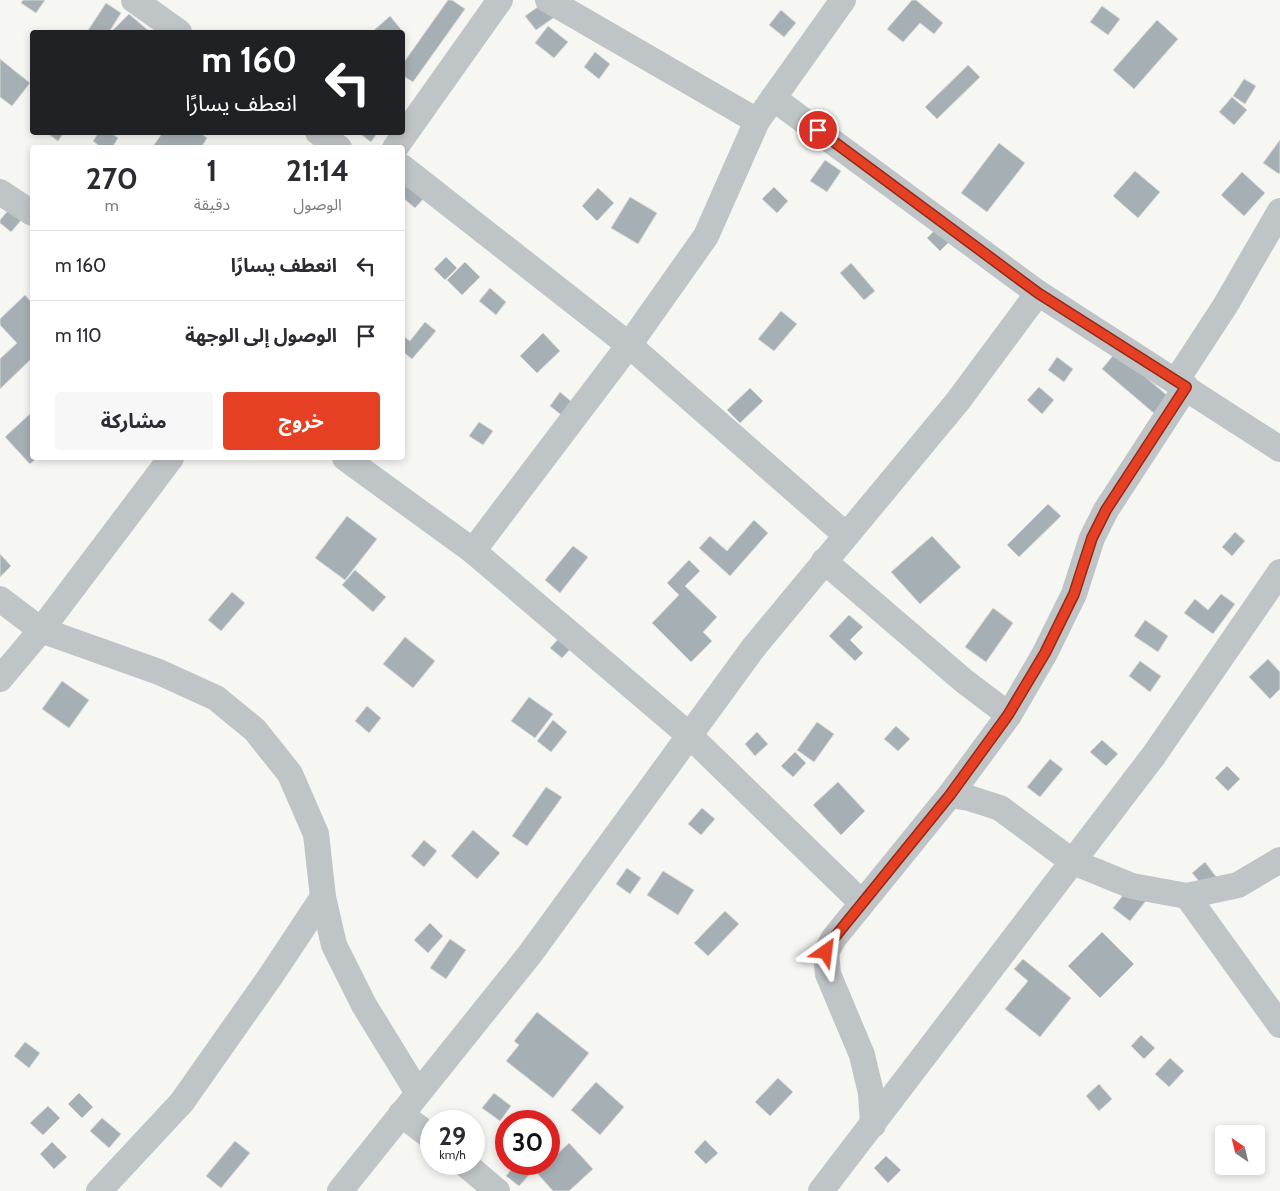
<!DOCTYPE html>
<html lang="ar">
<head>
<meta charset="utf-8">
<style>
	:root { --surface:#fff; --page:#f7f7f7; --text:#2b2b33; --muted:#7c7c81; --line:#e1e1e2; --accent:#e53f24 }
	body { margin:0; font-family:Cabin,"Noto Sans Arabic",sans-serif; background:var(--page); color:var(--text); direction:rtl; height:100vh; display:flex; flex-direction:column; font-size:19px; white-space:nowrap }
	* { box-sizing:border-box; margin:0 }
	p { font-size:16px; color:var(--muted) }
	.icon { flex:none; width:28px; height:28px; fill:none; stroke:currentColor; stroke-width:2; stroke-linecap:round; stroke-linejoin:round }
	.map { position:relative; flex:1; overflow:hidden; direction:ltr }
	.side { position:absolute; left:30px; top:145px; width:375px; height:315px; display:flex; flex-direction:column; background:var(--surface); border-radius:5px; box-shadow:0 2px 8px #0003; direction:rtl }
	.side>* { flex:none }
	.top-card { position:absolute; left:30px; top:30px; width:375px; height:105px; border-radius:5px; box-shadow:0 2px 8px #0003; direction:rtl; background:#202124; color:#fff; overflow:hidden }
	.needle { width:32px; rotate:325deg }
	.buttons { position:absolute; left:1215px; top:1125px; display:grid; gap:10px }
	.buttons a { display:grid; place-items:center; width:50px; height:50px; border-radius:5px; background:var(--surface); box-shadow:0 2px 8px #0003; font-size:25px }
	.speed { position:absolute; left:420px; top:1110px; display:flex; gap:10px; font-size:25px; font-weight:700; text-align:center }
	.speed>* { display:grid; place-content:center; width:65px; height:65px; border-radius:50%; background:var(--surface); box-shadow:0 2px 8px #0003; line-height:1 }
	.speed small { font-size:12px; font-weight:400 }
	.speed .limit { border:8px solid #d22; background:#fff; color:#111 }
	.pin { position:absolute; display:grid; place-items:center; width:42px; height:42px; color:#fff; margin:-21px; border:2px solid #fff; border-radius:50%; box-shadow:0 1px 5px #0007 }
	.me { position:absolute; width:55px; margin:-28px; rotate:31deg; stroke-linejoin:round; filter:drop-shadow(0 0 4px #0008) }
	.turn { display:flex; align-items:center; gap:18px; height:105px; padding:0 25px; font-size:22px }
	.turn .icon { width:65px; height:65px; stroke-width:2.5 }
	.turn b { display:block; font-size:35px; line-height:42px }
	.eta { display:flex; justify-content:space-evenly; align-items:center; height:85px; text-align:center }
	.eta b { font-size:30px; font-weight:700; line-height:35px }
	.primary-button { display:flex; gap:10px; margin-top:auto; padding:10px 25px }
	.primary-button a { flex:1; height:58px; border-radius:5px; background:var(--accent); color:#fff; font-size:20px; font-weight:700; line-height:58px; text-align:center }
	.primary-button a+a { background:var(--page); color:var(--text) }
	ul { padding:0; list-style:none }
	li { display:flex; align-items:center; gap:15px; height:70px; padding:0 25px; border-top:1px solid var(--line) }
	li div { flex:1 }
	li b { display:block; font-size:19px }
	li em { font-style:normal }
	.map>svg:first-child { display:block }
</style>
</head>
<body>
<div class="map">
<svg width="1280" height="1191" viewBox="0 0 1280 1191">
	<rect width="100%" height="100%" fill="#f6f6f3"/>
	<g fill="#a6b0b4" stroke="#d8d7d5">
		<path d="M23 0H45L36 13 21 3Z"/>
		<path d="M448 0H452L465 9 413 82 402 75V65Z"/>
		<path d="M912 0H916L943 23 934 34 920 23 903 42 887 29Z"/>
		<path d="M545 2 556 16 536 30 525 16Z"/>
		<path d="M106 3 121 13 109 32H87Z"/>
		<path d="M1102 6 1120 19 1108 35 1090 22Z"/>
		<path d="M781 10 796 23 784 37 769 25Z"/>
		<path d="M129 14 150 32H111Z"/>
		<path d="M390 16 404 33 372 32Z"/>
		<path d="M1157 20 1178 39 1134 89 1113 70Z"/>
		<path d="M548 26 568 42 554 58 535 43Z"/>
		<path d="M595 52 610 64 599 79 584 67Z"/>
		<path d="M0 59 30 83 12 106 0 97Z"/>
		<path d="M968 65 980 77 937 119 925 107Z"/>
		<path d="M1244 79 1256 86 1245 104 1233 96Z"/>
		<path d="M1232 97 1247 110 1234 125 1219 112Z"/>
		<path d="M46 132H64L58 141Z"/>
		<path d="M99 132H110L118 138 112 148H102L93 141Z"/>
		<path d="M163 132H199L207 138 201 148H157L154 145Z"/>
		<path d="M358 132H378L371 142Z"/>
		<path d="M1280 140V172L1279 174 1263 163Z"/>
		<path d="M999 143 1025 163 987 212 961 193Z"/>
		<path d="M825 160 841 171 827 192 810 181Z"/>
		<path d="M1135 171 1160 192 1138 218 1113 196Z"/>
		<path d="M1242 172 1265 193 1244 216 1221 195Z"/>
		<path d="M408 179 426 196 415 208 402 197V184Z"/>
		<path d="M774 187 788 201 777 213 762 199Z"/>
		<path d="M598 188 614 203 597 221 582 206Z"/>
		<path d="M630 197 657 213 638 244 611 228Z"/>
		<path d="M11 207 23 218 11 232 0 223V220Z"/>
		<path d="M939 226 952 239 940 251 927 238Z"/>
		<path d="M446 257 457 268 445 280 434 269Z"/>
		<path d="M465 262 480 277 462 295 447 280Z"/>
		<path d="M851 263 875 291 864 300 840 273Z"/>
		<path d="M490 288 506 302 496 315 479 301Z"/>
		<path d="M25 295 32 303V358L0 389V359L17 343 0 325V319Z"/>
		<path d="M781 311 797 324 774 351 758 339Z"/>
		<path d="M425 322 436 331 412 359 402 351V335L410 341Z"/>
		<path d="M543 333 560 351 537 373 520 356Z"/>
		<path d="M1116 352 1176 403 1162 420 1102 369Z"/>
		<path d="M1057 357 1073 369 1064 382 1048 370Z"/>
		<path d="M1039 387 1054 400 1042 414 1027 400Z"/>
		<path d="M750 388 763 401 740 423 727 410Z"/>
		<path d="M560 392 574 404 564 417 550 406Z"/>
		<path d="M32 412V458H37L30 464 5 437Z"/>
		<path d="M479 422 493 431 483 445 469 436Z"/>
		<path d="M1048 504 1061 516 1019 557 1007 545Z"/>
		<path d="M347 516 377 539 345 580 315 558Z"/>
		<path d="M754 520 768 533 730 576 699 548 710 536 727 551Z"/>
		<path d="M1235 532 1245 541 1232 556 1222 547Z"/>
		<path d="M932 536 961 567 920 604 891 572Z"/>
		<path d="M573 546 588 557 560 593 545 580Z"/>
		<path d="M0 554 11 566 0 577Z"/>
		<path d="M689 560 700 571 685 586 717 617 703 632 712 641 691 662 652 623 679 595 667 583Z"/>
		<path d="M355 570 386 597 373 612 342 585Z"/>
		<path d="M232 592 245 603 221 631 208 620Z"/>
		<path d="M1221 594 1235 604 1213 634 1184 613 1195 599 1208 610Z"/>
		<path d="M993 608 1013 623 986 662 965 647Z"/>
		<path d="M849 615 863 627 850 640 863 653 855 661 829 636Z"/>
		<path d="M1145 620 1168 636 1158 652 1134 636Z"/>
		<path d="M561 636 573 646 562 658 550 648Z"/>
		<path d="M405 637 435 661 413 688 383 664Z"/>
		<path d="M1268 659 1280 672V689L1270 699 1249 677Z"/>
		<path d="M1140 661 1161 676 1150 692 1129 676Z"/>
		<path d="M62 681 89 700 69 728 42 709Z"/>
		<path d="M529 697 553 714 535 738 511 721Z"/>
		<path d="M367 706 381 718 369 733 355 721Z"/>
		<path d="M553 720 567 732 551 752 537 741Z"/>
		<path d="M817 722 834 734 814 762 797 750Z"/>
		<path d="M896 726 910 739 898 751 884 739Z"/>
		<path d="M757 732 768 744 755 756 745 744Z"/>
		<path d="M1102 740 1118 754 1106 766 1090 752Z"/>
		<path d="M795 752 806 763 793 777 781 766Z"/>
		<path d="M1050 759 1063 769 1040 797 1027 787Z"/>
		<path d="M1227 766 1240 779 1228 791 1215 778Z"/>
		<path d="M838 782 865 811 841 835 813 805Z"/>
		<path d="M546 787 562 797 527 846 512 836Z"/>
		<path d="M702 808 715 819 701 835 688 824Z"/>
		<path d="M473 830 500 853 477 879 451 856Z"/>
		<path d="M424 840 437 851 424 867 411 856Z"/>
		<path d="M1205 862 1217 878 1205 888 1192 873Z"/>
		<path d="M627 868 641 878 630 894 616 884Z"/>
		<path d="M663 871 694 890 678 915 647 895Z"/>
		<path d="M1135 880 1152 893 1130 921 1113 908Z"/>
		<path d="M725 911 739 924 708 956 694 943Z"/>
		<path d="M430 923 443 936 428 953 414 940Z"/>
		<path d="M1102 932 1134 964 1100 998 1068 966Z"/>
		<path d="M450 939 466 950 446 979 430 968Z"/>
		<path d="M1023 959 1071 998 1040 1037 1005 1009 1028 981 1014 969Z"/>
		<path d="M537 1012 589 1053 553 1098 506 1061 519 1045 514 1041Z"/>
		<path d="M1141 1035 1155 1048 1144 1059 1131 1046Z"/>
		<path d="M25 1042 40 1053 29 1068 14 1056Z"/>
		<path d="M1170 1058 1184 1071 1169 1087 1155 1074Z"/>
		<path d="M778 1078 793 1092 770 1116 755 1102Z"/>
		<path d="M596 1082 624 1107 600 1135 571 1110Z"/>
		<path d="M1099 1084 1112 1099 1099 1111 1086 1096Z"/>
		<path d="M79 1093 93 1107 82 1118 68 1104Z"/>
		<path d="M494 1093 511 1106 500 1121 482 1108Z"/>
		<path d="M48 1106 60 1118 43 1135 30 1123Z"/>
		<path d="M102 1118 121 1134 109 1148 90 1131Z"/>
		<path d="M705 1140 718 1153 706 1164 694 1152Z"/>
		<path d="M235 1141 250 1153 221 1188 206 1176Z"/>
		<path d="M52 1142 67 1157 54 1169 40 1154Z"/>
		<path d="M569 1143 593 1169 569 1191H553L537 1173Z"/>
		<path d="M886 1156 901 1170 888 1183 874 1168Z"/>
		<path d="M516 1164 530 1174 519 1186 506 1176Z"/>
	</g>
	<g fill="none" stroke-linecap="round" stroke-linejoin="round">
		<g stroke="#bfc4c7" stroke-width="26">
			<path d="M134 0 179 32"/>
			<path d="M548 0 757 121"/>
			<path d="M773 98 1038 293 1280 449"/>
			<path d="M318 132 339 148"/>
			<path d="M395 148 500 0"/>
			<path d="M402 167 629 345 846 535"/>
			<path d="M0 192 32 213"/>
			<path d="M1176 381 1225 306 1280 211"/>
			<path d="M345 458 473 551 689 735 862 903"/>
			<path d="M473 551 629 345 706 236 757 121 843 0"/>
			<path d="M824 561 964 681 1009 715"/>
			<path d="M0 599 41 630 159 672 216 698 255 730 290 774 316 834 323 897 334 945 364 1005 418 1093"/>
			<path d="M0 679 41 630 171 458"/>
			<path d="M950 795 969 798 1000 808 1073 862 1132 886 1187 896 1238 885 1280 860"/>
			<path d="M1187 896 1280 1025"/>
			<path d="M401 1114 431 1137"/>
			<path d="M873 1125 871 1093 862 1055 828 974 826 952 834 938 950 795 1009 715 1045 653 1074 594 1092 538 1106 510 1186 387"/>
			<path d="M465 1164 497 1191"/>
			<path d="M99 1191 182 1102 272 974 323 897"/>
			<path d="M340 1191 530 954 754 647 958 401 1038 293"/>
			<path d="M821 1191 1154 755 1280 572"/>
		</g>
	</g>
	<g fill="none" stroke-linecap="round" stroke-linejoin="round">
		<defs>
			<path id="route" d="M818 130 1038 293 1186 387 1106 510 1092 538 1074 594 1045 653 1008 715 950 795 834 938 826 952"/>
		</defs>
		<use href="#route" stroke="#952917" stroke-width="12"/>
		<use href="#route" stroke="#e53f24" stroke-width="9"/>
	</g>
</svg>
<div class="buttons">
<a><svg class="needle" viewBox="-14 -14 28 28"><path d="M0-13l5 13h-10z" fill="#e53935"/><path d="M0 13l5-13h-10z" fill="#7c7c81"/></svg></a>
</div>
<div class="speed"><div>29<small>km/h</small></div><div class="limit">30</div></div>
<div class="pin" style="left:818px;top:130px;background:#d93025"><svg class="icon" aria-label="arrive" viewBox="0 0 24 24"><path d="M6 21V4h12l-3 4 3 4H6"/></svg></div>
<svg class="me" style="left:826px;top:952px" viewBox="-20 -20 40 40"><path d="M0-17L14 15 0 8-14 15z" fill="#e53f24" stroke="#fff" stroke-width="4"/></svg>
<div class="top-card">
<div class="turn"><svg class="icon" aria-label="left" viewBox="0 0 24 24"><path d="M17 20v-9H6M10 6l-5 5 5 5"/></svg><div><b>160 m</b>انعطف يسارًا</div></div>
</div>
<section class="side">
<div class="eta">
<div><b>21:14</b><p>الوصول</p></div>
<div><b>1</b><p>دقيقة</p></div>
<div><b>270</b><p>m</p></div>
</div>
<ul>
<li><svg class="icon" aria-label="left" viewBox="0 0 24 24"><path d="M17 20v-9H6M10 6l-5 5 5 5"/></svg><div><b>انعطف يسارًا</b></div><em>160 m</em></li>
<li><svg class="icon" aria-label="arrive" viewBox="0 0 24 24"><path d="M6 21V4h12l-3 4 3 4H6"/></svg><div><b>الوصول إلى الوجهة</b></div><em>110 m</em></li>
</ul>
<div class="primary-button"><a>خروج</a><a>مشاركة</a></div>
</section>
</div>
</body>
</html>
